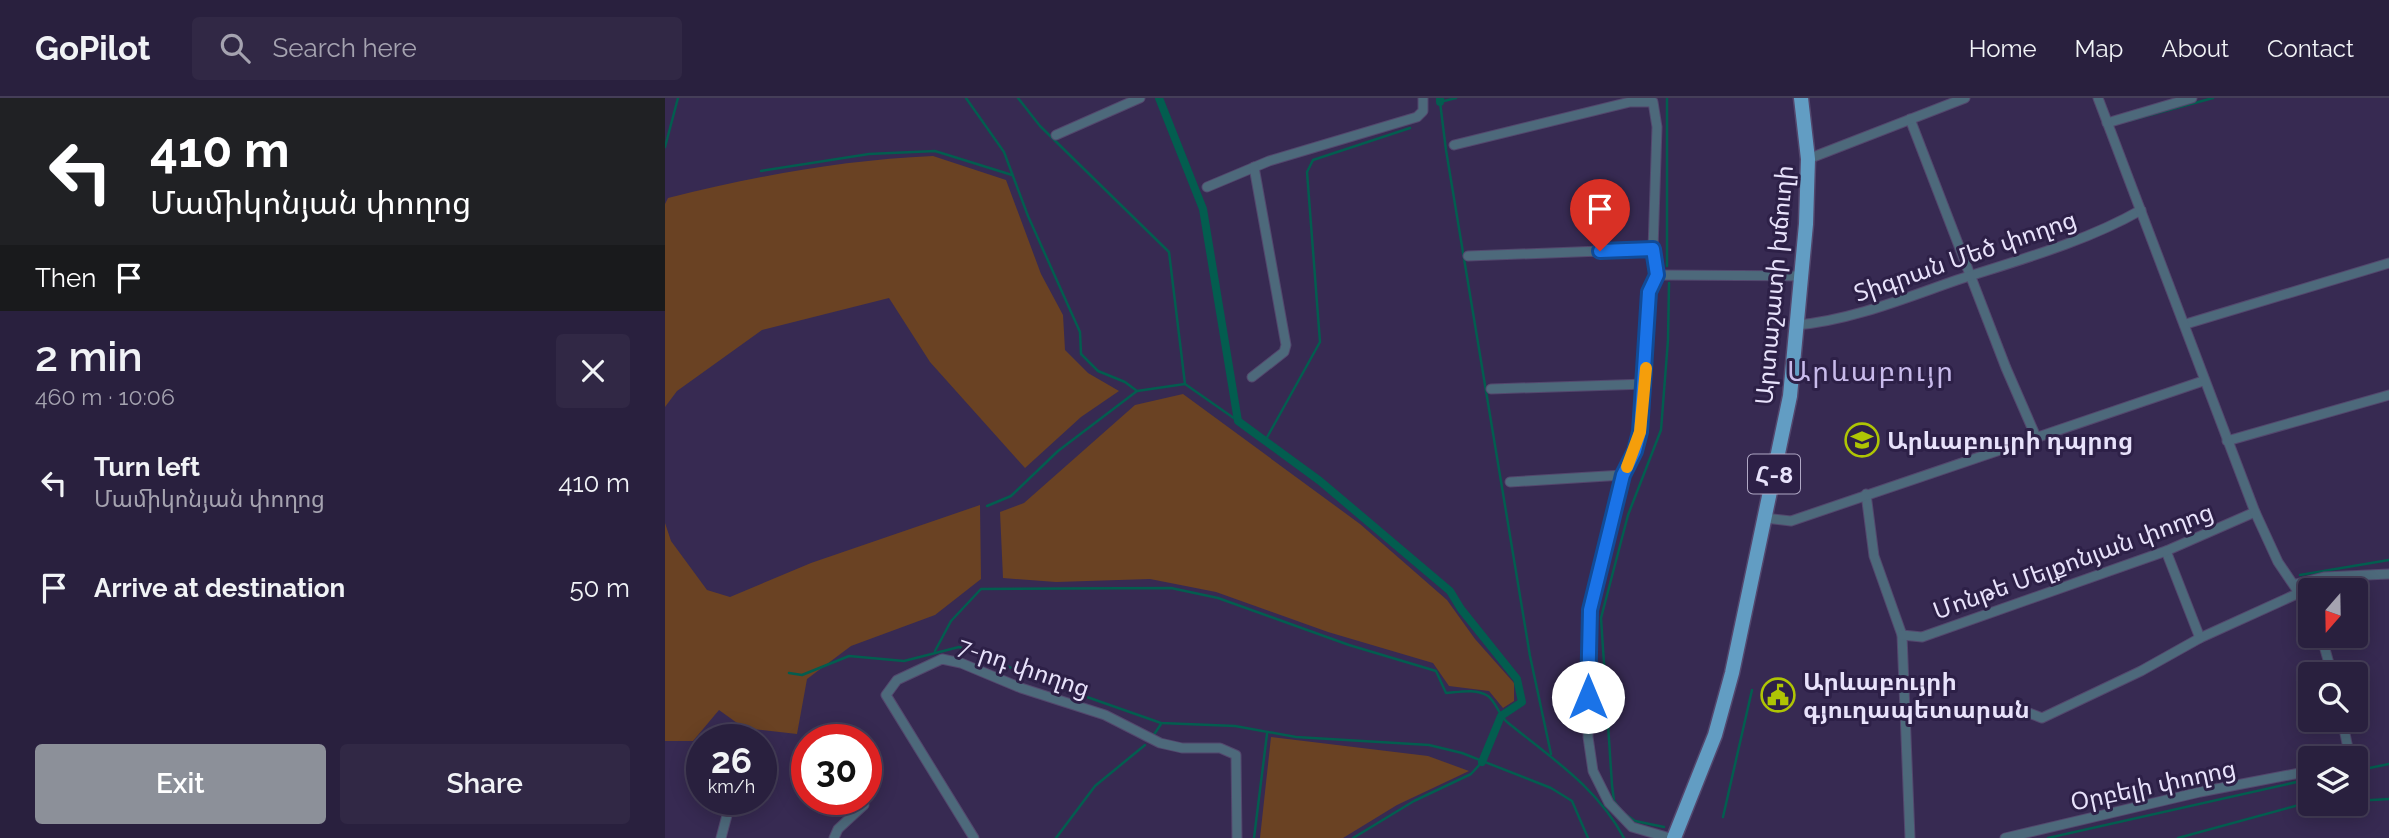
<!DOCTYPE html>
<html lang="en">
<head>
<meta charset="utf-8">
<style>
	:root { --surface:#29203e; --page:#312845; --text:#f1f3f6; --muted:#a5a3b0; --line:#453e58; --accent:#8c9099 }
	body { margin:0; font-family:Raleway,"Noto Sans Armenian",sans-serif; background:var(--page); color:var(--text); height:100vh; display:flex; flex-direction:column; font-size:26px; white-space:nowrap }
	* { box-sizing:border-box; margin:0 }
	p { font-size:23px; color:var(--muted) }
	.icon { flex:none; width:38px; height:38px; fill:none; stroke:currentColor; stroke-width:2; stroke-linecap:round; stroke-linejoin:round }
	.map { position:relative; flex:1; overflow:hidden }
	.side { display:flex; flex-direction:column; background:var(--surface); width:665px }
	.side>* { flex:none }
	.guide { background:#202124; color:#fff; overflow:hidden }
	.needle { width:46px; rotate:200deg }
	.tools { position:absolute; left:1633px; top:480px; display:grid; gap:14px }
	.tools a { display:grid; place-items:center; width:70px; height:70px; border-radius:7px; background:var(--surface); box-shadow:0 4px 18px #0003,0 0 0 2px var(--line); font-size:35px }
	.speed { position:absolute; left:21px; top:626px; display:flex; gap:14px; font-size:35px; font-weight:700; text-align:center }
	.speed>* { display:grid; place-content:center; width:91px; height:91px; border-radius:50%; background:var(--surface); box-shadow:0 4px 18px #0003,0 0 0 2px var(--line); line-height:1 }
	.speed small { font-size:18px; font-weight:400 }
	.speed .limit { border:10px solid #d22; background:#fff; color:#111 }
	.pin { position:absolute; display:grid; place-items:center; width:60px; height:60px; color:#fff; margin:-72px -30px; border-radius:50% 50% 50% 0; rotate:-45deg; box-shadow:0 0 7px #0007 }
	.pin .icon { rotate:45deg }
	.me { position:absolute; width:77px; margin:-38px; rotate:0deg; stroke-linejoin:round; filter:drop-shadow(0 0 5px #0008) }
	.turn { display:flex; align-items:center; gap:24px; height:147px; padding:0 35px; font-size:32px }
	.turn .icon { width:91px; height:91px; stroke-width:2.5 }
	.turn b { display:block; font-size:49px; line-height:60px }
	.then { display:flex; align-items:center; height:66px; padding:0 35px; background:#0003; gap:14px; font-size:26px }
	.round { display:grid; place-items:center; flex:none; width:74px; height:74px; border-radius:7px; background:var(--page) }
	.overview { display:flex; align-items:center; justify-content:space-between; height:119px; padding:0 35px }
	h1 { font-size:42px; font-weight:600; line-height:52px }
	.primary-button { display:flex; gap:14px; margin-top:auto; padding:14px 35px }
	.primary-button a { flex:1; height:80px; border-radius:7px; background:var(--accent); color:#fff; font-size:28px; font-weight:600; line-height:80px; text-align:center }
	.primary-button a+a { background:var(--page); color:var(--text) }
	ul { padding:0; list-style:none }
	li { display:flex; align-items:center; gap:21px; height:105px; padding:0 35px }
	li div { flex:1 }
	li b { display:block; font-size:26px }
	li em { font-style:normal }
	header { display:flex; align-items:center; gap:42px; box-sizing:border-box; height:98px; padding:0 35px; background:var(--surface); border-bottom:2px solid var(--line) }
	header strong { font-size:33px }
	nav { display:flex; gap:38px; margin-inline-start:auto; font-size:24px }
	.search { width:490px; height:63px; background:var(--page); display:flex; align-items:center; gap:18px; box-sizing:border-box; padding:0 24px; border-radius:7px; color:var(--muted); font-size:26px }
	main { display:flex; flex:1; min-height:0 }
	.map>svg:first-child { display:block }
</style>
</head>
<body>
<header>
<strong>GoPilot</strong>
<div class="search"><svg class="icon" aria-label="search" viewBox="0 0 24 24"><circle cx="10" cy="10" r="6"/><path d="M15 15l6 6"/></svg>Search here</div>
<nav><a>Home</a><a>Map</a><a>About</a><a>Contact</a></nav>
</header>
<main>
<section class="side">
<div class="guide">
<div class="turn"><svg class="icon" aria-label="left" viewBox="0 0 24 24"><path d="M17 20v-9H6M10 6l-5 5 5 5"/></svg><div><b>410 m</b>Մամիկոնյան փողոց</div></div>
<div class="then">Then<svg class="icon" aria-label="arrive" viewBox="0 0 24 24"><path d="M6 21V4h12l-3 4 3 4H6"/></svg></div>
</div>
<div class="overview"><div><h1>2 min</h1><p>460 m · 10:06</p></div><a class="round"><svg class="icon" aria-label="close" viewBox="0 0 24 24"><path d="M6 6l12 12M18 6L6 18"/></svg></a></div>
<ul>
<li><svg class="icon" aria-label="left" viewBox="0 0 24 24"><path d="M17 20v-9H6M10 6l-5 5 5 5"/></svg><div><b>Turn left</b><p>Մամիկոնյան փողոց</p></div><em>410 m</em></li>
<li><svg class="icon" aria-label="arrive" viewBox="0 0 24 24"><path d="M6 21V4h12l-3 4 3 4H6"/></svg><div><b>Arrive at destination</b></div><em>50 m</em></li>
</ul>
<div class="primary-button"><a>Exit</a><a>Share</a></div>
</section>
<div class="map">
<svg width="1724" height="740" viewBox="0 0 1724 740">
	<rect width="100%" height="100%" fill="#372a52"/>
	<g fill="#6a4223">
		<path d="M268 58 341 82 376 176 398 217 400 252 423 275 454 293 416 319 360 370 265 264 224 200 97 232 12 293 0 309V106L3 100C91 78 177 62 268 58Z"/>
		<path d="M518 296 695 426 782 502 810 541 849 585V603L838 610 824 593 784 588 768 565 663 534 551 494 485 481 391 484 338 480 335 414 359 405 470 307Z"/>
		<path d="M315 407 316 481 270 517 186 548 142 581 132 636 79 630 54 612 28 643H0V425L6 443 42 492 65 499 146 465Z"/>
		<path d="M606 639 763 658 804 673 732 707 678 740H595Z"/>
	</g>
	<g fill="none" stroke-linecap="round" stroke-linejoin="round">
		<g stroke="#035d4f" stroke-width="2.5">
			<path d="M301 0 339 54 363 118 415 234 416 256 433 273 460 284 472 293 520 286"/>
			<path d="M353 0 375 28 504 154 520 286 573 323"/>
			<path d="M791 0 775 4 781 52 865 558 886 656"/>
			<path d="M1002 0V168"/>
			<path d="M1463 23 1548 0"/>
			<path d="M0 49 13 0"/>
			<path d="M96 73 204 56 270 53 347 77"/>
			<path d="M600 343 655 244 642 74 648 62 745 30"/>
			<path d="M322 408 346 398 393 353 472 293"/>
			<path d="M1635 477 1724 462"/>
			<path d="M270 553 286 523 316 491 506 490 553 500 684 547 771 573 781 595C794 594 811 590 823 598 831 604 834 617 842 624 885 659 932 689 959 740"/>
			<path d="M124 575 137 577 184 558 239 563 294 549 402 592 496 625 570 628 631 639 764 647 797 655 886 690 907 703 923 740"/>
			<path d="M488 638 496 626"/>
			<path d="M1690 673 1724 666"/>
			<path d="M1690 703 1724 701"/>
			<path d="M956 712 949 703 947 687 936 520 963 417 996 332 1003 242 1004 185"/>
			<path d="M960 716 970 723 999 729"/>
			<path d="M1058 719 1087 592"/>
			<path d="M391 740 430 688 480 647"/>
			<path d="M589 740 602 636"/>
			<path d="M688 740 749 703 806 676 817 664"/>
			<path d="M1383 740 1645 681"/>
			<path d="M1513 740 1645 704"/>
		</g>
		<g stroke="#035d4f" stroke-width="8">
			<path d="M494 0 538 111 573 323 655 383 785 493 796 511 852 581 857 604 836 618 817 664"/>
			<path d="M775 0V4"/>
		</g>
		<defs>
			<g id="minor">
				<path d="M1245 21 1341 270 1371 339"/>
				<path d="M1442 25 1527 0"/>
				<path d="M391 37 475 0"/>
				<path d="M789 47 965 4H988L992 29 988 151 992 177 984 194 981 286 975 334 970 353 958 377 925 512 923 639 928 673 944 705 967 729 1005 740"/>
				<path d="M1143 61 1300 0"/>
				<path d="M542 89 604 63 752 19 758 13V0"/>
				<path d="M803 158 988 151"/>
				<path d="M992 177 1136 178"/>
				<path d="M1521 226 1724 165"/>
				<path d="M1132 227C1187 222 1240 200 1292 182 1354 162 1420 144 1476 112"/>
				<path d="M587 279 619 254 621 247 589 69"/>
				<path d="M826 291 981 286"/>
				<path d="M1562 343 1724 297"/>
				<path d="M845 384 958 377"/>
				<path d="M1201 396 1209 458 1237 537 1245 740"/>
				<path d="M1100 420 1126 423 1538 283"/>
				<path d="M1501 453 1535 540"/>
				<path d="M1631 486 1659 479 1724 476"/>
				<path d="M1634 495 1645 516"/>
				<path d="M1237 537 1257 539 1501 453 1590 414"/>
				<path d="M1656 537 1667 576"/>
				<path d="M1364 615 1377 620 1476 573 1535 540 1634 495 1613 464 1590 414 1433 0"/>
				<path d="M1677 621 1685 660"/>
				<path d="M75 632 76 642"/>
				<path d="M56 740 66 702"/>
				<path d="M169 740 173 731 199 707"/>
				<path d="M309 740 221 597 232 582 277 561 296 565 356 590 440 617 495 645 517 650H555L571 657 572 740"/>
				<path d="M1340 740 1535 694 1645 673"/>
			</g>
			<path id="primary" d="M1009 740 1050 637 1067 575 1125 298 1141 126 1143 61 1136 0"/>
		</defs>
		<use href="#minor" stroke="#53476d" stroke-width="11"/>
		<use href="#primary" stroke="#53476d" stroke-width="17"/>
		<use href="#minor" stroke="#4d697b" stroke-width="9"/>
		<use href="#primary" stroke="#629dc3" stroke-width="14"/>
	</g>
	<g fill="none" stroke-linecap="round" stroke-linejoin="round">
		<defs>
			<path id="route" d="M923 599 925 512 958 377 970 353 975 334 984 194 992 177 988 151 935 153"/>
		</defs>
		<use href="#route" stroke="#114b97" stroke-width="18"/>
		<use href="#route" stroke="#1a73e8" stroke-width="12"/>
		<path stroke="#f59e0b" stroke-width="12" d="M962 369 975 334 981 270"/>
	</g>
	<defs>
		<symbol id="school-ring" viewBox="-11 -11 22 22"><circle r="9.5" fill="#2d2047" stroke="#afc504" stroke-width="1.5"/><path d="M0-5L7-2L0 1L-7-2ZM-4 1L0 2.5L4 1V4Q0 6-4 4Z" fill="#afc504"/></symbol>
		<symbol id="civic-ring" viewBox="-11 -11 22 22"><circle r="9.5" fill="#2d2047" stroke="#afc504" stroke-width="1.5"/><path d="M-.6-6.5H3V-4.5H.6V-3L4-1V1h2V6H-6V1h2V-1L-.6-3ZM-1.2 2.5V6h2.4V2.5Z" fill="#afc504"/></symbol>
	</defs>
	<g fill-rule="evenodd">
		<use href="#school-ring" x="1178" y="323" width="38" height="38"/>
		<use href="#civic-ring" x="1094" y="578" width="38" height="38"/>
	</g>
	<g text-anchor="middle" dominant-baseline="central" stroke-width="6" stroke-linejoin="round" paint-order="stroke">
		<rect fill="#2d2047" stroke="#b0a8c5" stroke-width="2" x="1083" y="356.5" width="52" height="39" rx="5"/>
		<g font-size="23" font-weight="bold" fill="#e8e2fb">
			<text x="1109" y="376">Հ-8</text>
		</g>
		<g font-size="24" fill="#e8e2fb" stroke="#2d2047">
			<text transform="translate(1300 158) rotate(-19)">Տիգրան Մեծ փողոց</text>
			<text transform="translate(1109 187) rotate(-85)">Արտաշատի խճուղի</text>
			<text transform="translate(1408 463) rotate(-20)">Մոնթե Մելքոնյան փողոց</text>
			<text transform="translate(359 569) rotate(19)">7-րդ փողոց</text>
			<text transform="translate(1488 687) rotate(-12)">Օրբելի փողոց</text>
		</g>
		<g font-size="24" font-weight="bold" fill="#e8e2fb" stroke="#2d2047" text-anchor="start">
			<text x="1222" y="342">Արևաբույրի դպրոց</text>
			<text x="1138" y="583">Արևաբույրի<tspan x="1138" dy="28">գյուղապետարան</tspan></text>
		</g>
		<g font-size="28" letter-spacing="2" fill="#c9bbec" stroke="#2d2047">
			<text x="1206" y="273">Արևաբույր</text>
		</g>
	</g>
</svg>
<div class="tools">
<a><svg class="needle" viewBox="-14 -14 28 28"><path d="M0-13l5 13h-10z" fill="#e53935"/><path d="M0 13l5-13h-10z" fill="#a5a3b0"/></svg></a>
<a><svg class="icon" aria-label="search" viewBox="0 0 24 24"><circle cx="10" cy="10" r="6"/><path d="M15 15l6 6"/></svg></a>
<a><svg class="icon" aria-label="layers" viewBox="0 0 24 24"><path d="M12 4l9 5-9 5-9-5zM3 14l9 5 9-5"/></svg></a>
</div>
<div class="speed"><div>26<small>km/h</small></div><div class="limit">30</div></div>
<div class="pin" style="left:935px;top:153px;background:#d93025"><svg class="icon" aria-label="arrive" viewBox="0 0 24 24"><path d="M6 21V4h12l-3 4 3 4H6"/></svg></div>
<svg class="me" style="left:923px;top:599px" viewBox="-20 -20 40 40"><circle r="19" fill="#fff"/><path d="M0-13L10 11 0 6-10 11z" fill="#1a73e8"/></svg>
</div>
</main>
</body>
</html>
